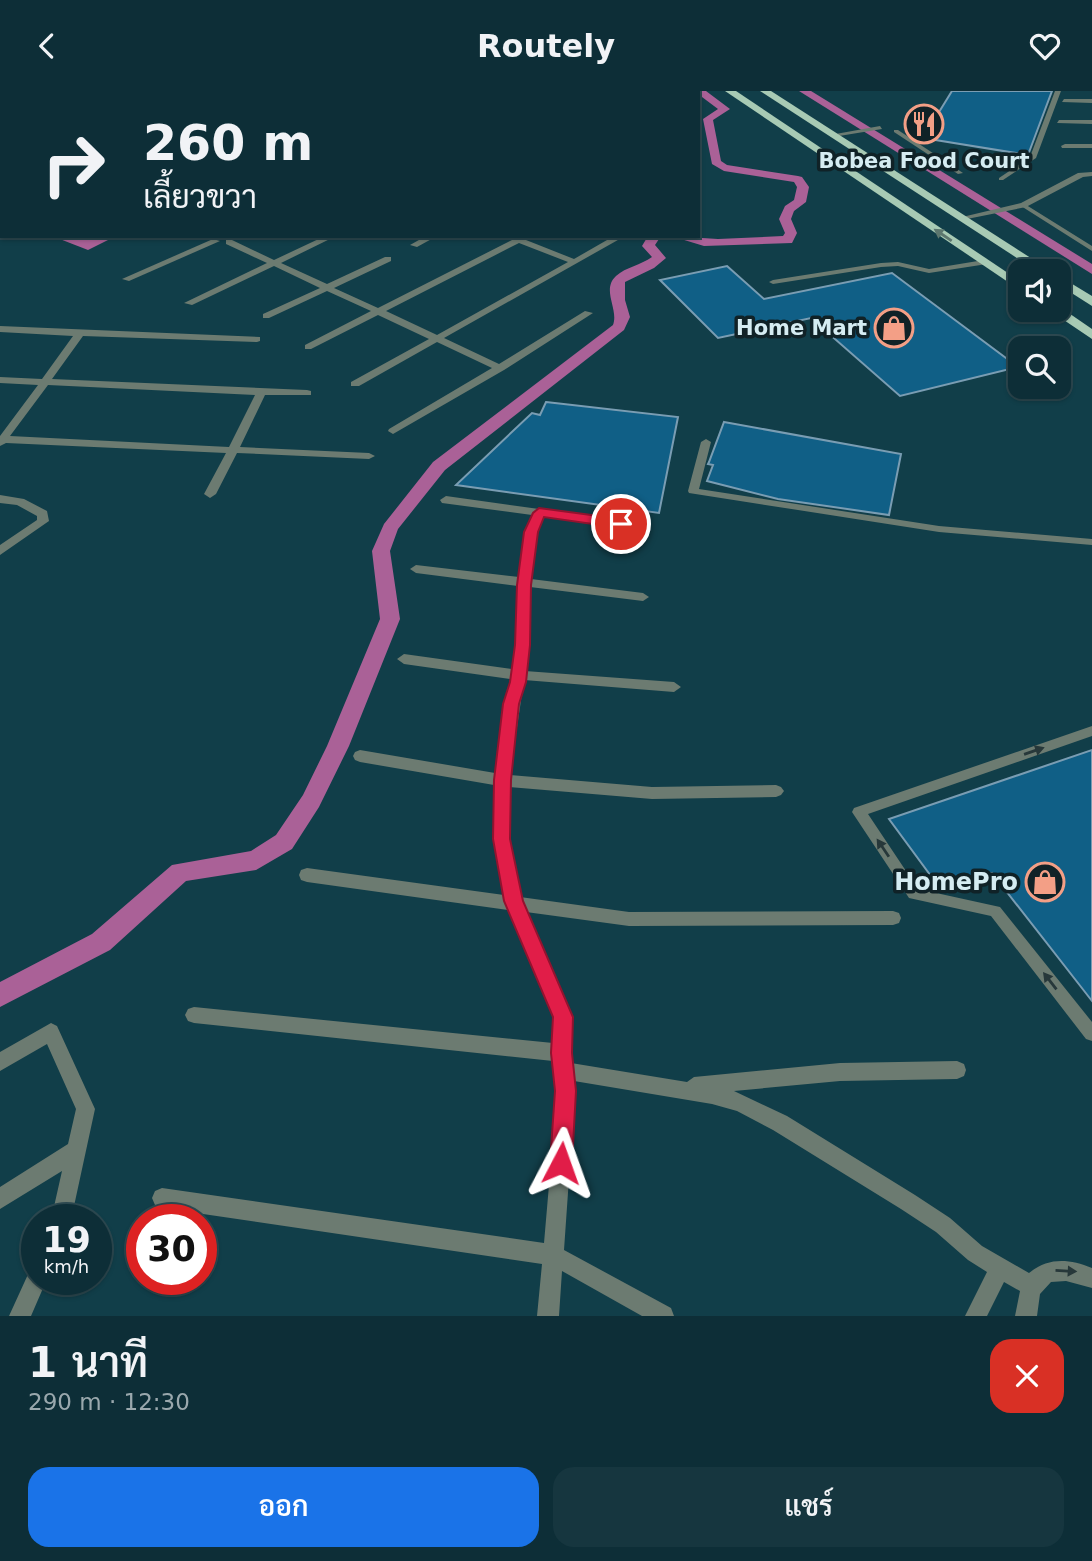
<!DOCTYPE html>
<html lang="th">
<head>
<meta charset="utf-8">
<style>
	:root { --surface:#0d2e37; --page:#16363f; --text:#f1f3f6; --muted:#9aa8ad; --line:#2d4a52; --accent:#1a73e8 }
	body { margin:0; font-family:"DejaVu Sans",Sarabun,sans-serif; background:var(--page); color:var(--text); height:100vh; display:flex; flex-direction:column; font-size:26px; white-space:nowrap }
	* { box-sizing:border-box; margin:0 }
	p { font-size:23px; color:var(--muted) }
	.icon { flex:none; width:38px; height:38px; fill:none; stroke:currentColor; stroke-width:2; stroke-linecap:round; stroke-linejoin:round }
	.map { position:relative; height:1225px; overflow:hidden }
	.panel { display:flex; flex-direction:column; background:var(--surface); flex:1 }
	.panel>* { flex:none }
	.guide { position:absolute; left:0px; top:0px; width:700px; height:147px; box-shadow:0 2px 5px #0004,0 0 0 2px var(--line); background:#0d2e37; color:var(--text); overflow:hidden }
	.tools { position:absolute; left:1008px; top:168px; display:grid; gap:14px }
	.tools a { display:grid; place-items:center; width:63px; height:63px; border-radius:14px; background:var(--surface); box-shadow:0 2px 5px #0004,0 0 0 2px var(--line); font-size:35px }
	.speed { position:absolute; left:21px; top:1113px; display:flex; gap:14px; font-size:35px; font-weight:700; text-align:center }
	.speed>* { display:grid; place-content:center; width:91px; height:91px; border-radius:50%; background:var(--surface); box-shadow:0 2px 5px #0004,0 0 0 2px var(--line); line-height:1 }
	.speed small { font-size:18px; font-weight:400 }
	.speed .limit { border:10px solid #d22; background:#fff; color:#111 }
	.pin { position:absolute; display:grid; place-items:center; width:60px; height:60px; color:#fff; margin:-30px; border:4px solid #fff; border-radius:50%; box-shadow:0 2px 7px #0007 }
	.me { position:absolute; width:77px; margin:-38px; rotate:4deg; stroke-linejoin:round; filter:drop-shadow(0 0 5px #0008) }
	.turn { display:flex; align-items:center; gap:24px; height:147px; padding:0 28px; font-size:32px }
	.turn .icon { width:91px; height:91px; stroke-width:2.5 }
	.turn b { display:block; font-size:49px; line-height:60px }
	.round { display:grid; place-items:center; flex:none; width:74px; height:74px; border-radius:21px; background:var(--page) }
	.overview { display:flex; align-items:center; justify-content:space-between; height:119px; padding:0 28px }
	h1 { font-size:42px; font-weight:600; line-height:52px }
	.action { display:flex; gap:14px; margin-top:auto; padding:14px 28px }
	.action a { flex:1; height:80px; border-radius:21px; background:var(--accent); color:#fff; font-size:28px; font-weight:600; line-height:80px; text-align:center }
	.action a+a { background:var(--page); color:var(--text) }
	header { display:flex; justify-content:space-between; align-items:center; height:91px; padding:0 28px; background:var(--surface); font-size:32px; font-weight:600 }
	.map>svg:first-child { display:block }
</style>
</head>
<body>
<header><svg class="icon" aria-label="back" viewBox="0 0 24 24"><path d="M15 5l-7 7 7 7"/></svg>Routely<svg class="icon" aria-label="heart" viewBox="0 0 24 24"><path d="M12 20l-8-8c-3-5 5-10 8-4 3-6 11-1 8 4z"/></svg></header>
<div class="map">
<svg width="1092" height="1225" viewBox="0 0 1092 1225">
	<rect width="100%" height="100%" fill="#113e49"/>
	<path fill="#aa6197" d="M52 145H116L88 159Z"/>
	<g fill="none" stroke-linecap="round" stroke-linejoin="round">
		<g fill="#aa6197" fill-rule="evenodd">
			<path d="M694 0H706L730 18 713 29 721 70 727 74 798 85 802 86 809 96 806 111 794 120 791 128 797 142 792 152 704 155 671 145 718 148 783 145 785 142 779 128 785 115 794 109 797 96 794 91 724 80 712 73 703 28 718 18Z"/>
			<path d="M799 0H811L1092 173V183Z"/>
			<path d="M648 145H661L655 154 666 167 654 177 625 191V209L630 226 624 239 445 379 398 438 390 460 400 528 349 655 319 716 292 758 256 779 186 790 110 859 0 916V891L92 843 172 774 251 760 276 744 303 704 327 655 380 528 372 460 384 433 433 371 613 234C619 218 601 199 616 185 626 176 641 174 652 166L642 155Z"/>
		</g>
	</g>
	<g fill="#105f86" stroke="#7a9db3" stroke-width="2">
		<path d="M952 0H1052L1028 64 923 47Z"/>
		<path d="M727 175 764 208 892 182 1018 276 900 305 811 227 718 247 660 189Z"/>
		<path d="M546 311 678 326 659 422 456 394 532 322 540 324Z"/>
		<path d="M724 331 901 363 889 424 778 408 707 390 713 374 708 373 709 371Z"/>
		<path d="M1092 659V910L992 782 942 800 889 728Z"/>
	</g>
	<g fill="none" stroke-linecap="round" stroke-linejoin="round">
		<g fill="#6c7b71" fill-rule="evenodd">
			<path d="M453 0H460L451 2Z"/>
			<path d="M475 0H481L483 2H476Z"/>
			<rect x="644" y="0" width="6" height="2"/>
			<path d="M1055 0H1061L1036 67 1003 89H999V87L1030 66Z"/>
			<path d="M880 35 882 38 833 46 830 44Z"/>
			<path d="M894 39H898L963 82 958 83 894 41Z"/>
			<path d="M1023 112 1092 155V160L1021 115 1019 114Z"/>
			<path d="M984 169 988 171 987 173 929 182 898 175 881 176 773 193 769 191 773 189 881 172 898 171 929 178Z"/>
			<path d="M706 348 711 351 699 398 939 435 1092 448V454L939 441 689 402 688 400 701 351Z"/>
			<path d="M1092 635V645L868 723 918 798 1000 816 1092 931V950L1086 948 991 825 909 807 852 721 854 717Z"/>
		</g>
		<g fill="#6c7b71" fill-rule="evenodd">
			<path d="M6 0H13L5 2Z"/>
			<path d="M72 0H79L80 2H73Z"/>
			<path d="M156 0H163L164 2H157Z"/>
			<path d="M238 0H246L248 2H239Z"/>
			<path d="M328 0H336L338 2H329Z"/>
			<path d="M345 0 356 2H346Z"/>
			<path d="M1064 8H1092V12L1062 11Z"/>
			<path d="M1059 29H1092V33L1057 32Z"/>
			<path d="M1065 53H1092V57H1062L1061 55Z"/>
			<path d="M1092 81V85L1083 86 1026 116 962 129 958 127 1021 112 1078 82Z"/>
			<path d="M0 100H2L0 106Z"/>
			<path d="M325 145H336L281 172 327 193 385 166H391V170L334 197 378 217 512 149 511 145H531L526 149 574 168 614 145H625L444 247 499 273 585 220 593 222 504 279 393 343 388 340 389 338 492 277 437 251 359 295H351V291L429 248 378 224 311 258H305V254L371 220 327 200 269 227H263V223L320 197 274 175 192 214 184 212 267 172 226 153V149H232L274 169ZM519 152 568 171 437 244 386 220Z"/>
			<path d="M426 145H437L417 156 410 154Z"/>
			<path d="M213 148 220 150 129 190 122 188Z"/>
			<path d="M0 235 260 246V250L257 251 83 245 52 288 307 299 311 300V304H265L240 356 369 362 375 365 369 368 237 362 216 403 210 407 204 403 226 362 6 352 0 355V345L38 294 0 292V286L42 288 73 245 0 241ZM48 294 255 304 229 356 10 345Z"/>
			<path d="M0 404 24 408 47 420 49 430 0 464V454L37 429V425L17 414 0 412Z"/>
			<path d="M446 405 625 430 627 433 621 437 543 426 537 441 531 488 643 502 649 506 643 510 530 496V554L525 580 674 591 681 596 674 601 524 589 510 684 652 696 776 694 781 696 784 700 781 704 776 706 652 708 509 696V748L520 806 629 821 893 820 899 822 901 827 899 832 893 834 629 835 526 821 572 926 571 972 687 991 694 986 840 972 957 970 964 973 966 979 964 985 957 988 840 990 734 1000 787 1025 915 1104 950 1127 982 1155 1029 1182C1049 1166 1069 1168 1092 1177V1197L1066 1190 1051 1191 1040 1203 1037 1225H1015L1020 1200 1004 1191 987 1225H965L987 1181 968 1169 936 1141 901 1118 773 1039 737 1020 712 1013 574 990 575 1001 564 1159 671 1217 674 1225H642L562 1180 559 1225H537L542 1173 162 1117 155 1114 152 1107 155 1100 162 1097 544 1152 557 1001 553 970 194 932 188 930 185 924 188 918 194 916 553 952 554 926 508 819 307 791 301 789 299 784 301 779 307 777 504 804 493 748 494 694 360 671 355 669 353 665 355 661 360 659 495 682 510 588 404 573 397 568 404 563 512 578 516 554 518 495 416 482 410 478 416 474 519 486 525 441 532 424 442 412 440 409Z"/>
			<path d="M51 932 57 935 95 1018 71 1129H51L62 1080 0 1118V1096L68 1053 76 1018 47 953 0 980V961Z"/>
			<path d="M37 1176V1188H47L31 1225H9L30 1179Z"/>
		</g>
		<rect fill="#6c7b71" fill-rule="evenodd" x="0" y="44" width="2" height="4"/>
		<g fill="#a8cab4" fill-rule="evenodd">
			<path d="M725 0H736L1020 190V199Z"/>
			<path d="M760 0H771L1051 180H1037Z"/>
			<path d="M1059 185 1092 205V215L1059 194Z"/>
			<path d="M1060 216 1092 238V248L1049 219H1059Z"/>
		</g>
	</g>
	<defs><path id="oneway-solid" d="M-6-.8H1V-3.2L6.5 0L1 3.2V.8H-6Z" transform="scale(1.75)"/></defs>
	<use fill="#5c766e" href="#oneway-solid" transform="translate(943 144) rotate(-146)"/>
	<g fill="#27383a">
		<use href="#oneway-solid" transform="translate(1034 660) rotate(-19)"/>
		<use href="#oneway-solid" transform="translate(883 757) rotate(-124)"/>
		<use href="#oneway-solid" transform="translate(1050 890) rotate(-128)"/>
		<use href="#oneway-solid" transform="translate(1066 1180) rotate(3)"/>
	</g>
	<path fill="#e11d48" stroke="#92132f" stroke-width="2" d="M539 417 621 428 628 433 621 437 544 426 538 441 531 494 530 554 526 591 519 613 511 689 510 748 523 810 573 926 572 962 576 1000 572 1072 569 1080 561 1083 553 1080 550 1072 555 1000 551 962 553 926 504 810 493 748 494 689 503 613 510 591 515 554 517 494 524 441 533 422Z"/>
	<defs>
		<symbol id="restaurant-ring" viewBox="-11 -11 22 22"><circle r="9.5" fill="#102227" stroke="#f39f86" stroke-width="1.5"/><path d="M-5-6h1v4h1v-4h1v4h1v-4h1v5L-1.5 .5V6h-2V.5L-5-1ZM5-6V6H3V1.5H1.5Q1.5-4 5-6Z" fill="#f39f86"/></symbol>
		<symbol id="shop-ring" viewBox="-11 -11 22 22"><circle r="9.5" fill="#102227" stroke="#f39f86" stroke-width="1.5"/><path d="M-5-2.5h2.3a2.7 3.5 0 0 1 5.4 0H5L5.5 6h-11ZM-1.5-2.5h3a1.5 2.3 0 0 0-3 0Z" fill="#f39f86"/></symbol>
	</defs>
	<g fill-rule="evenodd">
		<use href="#restaurant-ring" x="902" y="11" width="44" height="44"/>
		<use href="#shop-ring" x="872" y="215" width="44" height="44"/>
		<use href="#shop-ring" x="1023" y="769" width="44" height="44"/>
	</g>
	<g text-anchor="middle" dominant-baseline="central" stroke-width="7" stroke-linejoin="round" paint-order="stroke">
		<g font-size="21" font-weight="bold" fill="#d5ecf2" stroke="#102227">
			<text x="924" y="70">Bobea Food Court</text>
			<text x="867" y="237" text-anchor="end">Home Mart</text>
		</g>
		<g font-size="24" font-weight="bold" fill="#d5ecf2" stroke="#102227" text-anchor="end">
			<text x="1018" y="791">HomePro</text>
		</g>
	</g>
</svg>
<div class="tools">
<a><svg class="icon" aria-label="sound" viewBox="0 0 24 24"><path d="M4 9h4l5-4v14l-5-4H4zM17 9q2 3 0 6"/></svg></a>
<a><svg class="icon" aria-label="search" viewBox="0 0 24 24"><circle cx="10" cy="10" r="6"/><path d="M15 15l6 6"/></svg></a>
</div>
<div class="speed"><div>19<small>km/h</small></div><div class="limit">30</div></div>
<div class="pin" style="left:621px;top:433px;background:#d93025"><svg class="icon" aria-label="arrive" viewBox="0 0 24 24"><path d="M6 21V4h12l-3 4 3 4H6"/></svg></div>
<svg class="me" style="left:561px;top:1072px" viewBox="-20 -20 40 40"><path d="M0-17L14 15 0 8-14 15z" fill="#e11d48" stroke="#fff" stroke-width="4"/></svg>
<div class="guide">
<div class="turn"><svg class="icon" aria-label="right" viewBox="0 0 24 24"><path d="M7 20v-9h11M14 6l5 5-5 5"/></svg><div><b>260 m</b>เลี้ยวขวา</div></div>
</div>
</div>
<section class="panel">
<div class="overview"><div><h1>1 นาที</h1><p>290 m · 12:30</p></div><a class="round" style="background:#d93025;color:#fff"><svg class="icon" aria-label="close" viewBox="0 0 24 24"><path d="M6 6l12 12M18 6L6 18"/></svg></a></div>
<div class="action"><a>ออก</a><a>แชร์</a></div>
</section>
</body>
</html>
